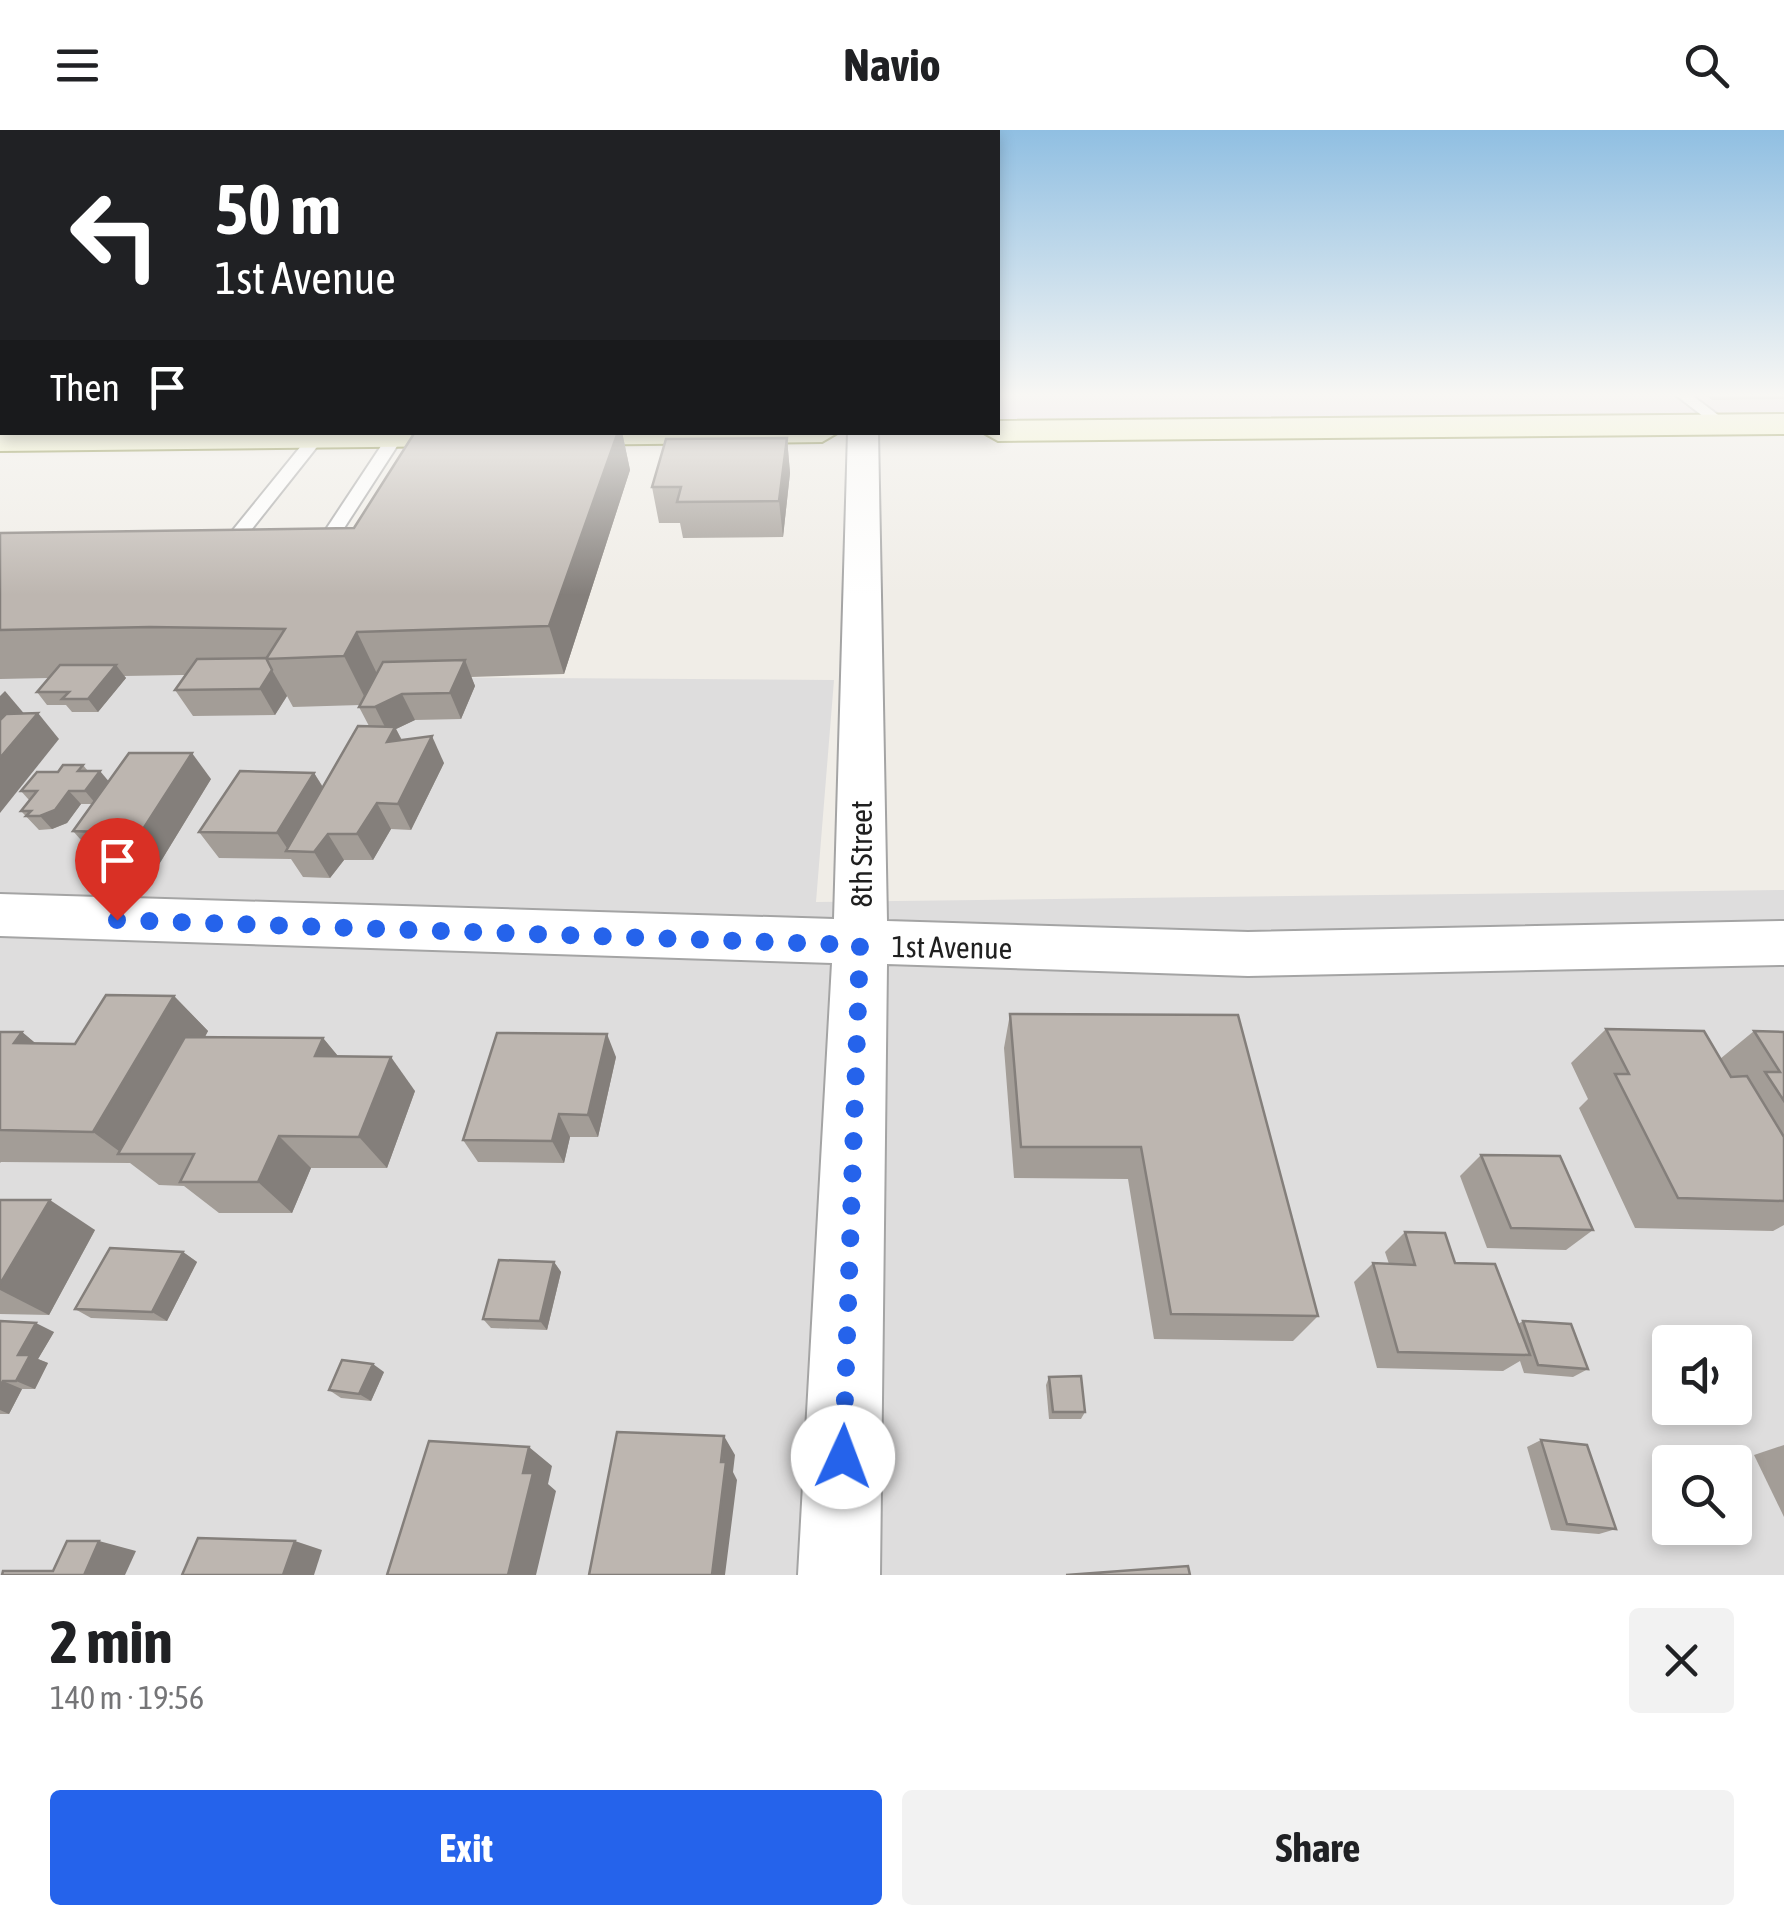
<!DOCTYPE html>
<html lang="en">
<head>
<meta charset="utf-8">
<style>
	:root { --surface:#fff; --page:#f2f2f2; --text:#202124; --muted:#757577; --accent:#2563eb }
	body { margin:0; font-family:"Asap Condensed",sans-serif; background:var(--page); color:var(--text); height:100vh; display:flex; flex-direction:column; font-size:38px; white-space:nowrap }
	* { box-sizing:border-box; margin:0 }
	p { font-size:32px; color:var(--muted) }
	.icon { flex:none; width:55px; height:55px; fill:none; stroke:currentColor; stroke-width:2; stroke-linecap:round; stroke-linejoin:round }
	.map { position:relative; height:1445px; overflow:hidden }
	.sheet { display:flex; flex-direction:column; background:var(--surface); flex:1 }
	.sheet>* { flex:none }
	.guide { position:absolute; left:0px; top:0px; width:1000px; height:305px; box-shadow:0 5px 15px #0003; background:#202124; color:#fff; overflow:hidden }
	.controls { position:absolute; left:1652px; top:1195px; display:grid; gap:20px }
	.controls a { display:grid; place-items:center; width:100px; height:100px; border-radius:10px; background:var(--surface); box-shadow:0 5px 15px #0003; font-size:50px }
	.pin { position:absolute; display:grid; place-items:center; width:85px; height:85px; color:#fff; margin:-102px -42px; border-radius:50% 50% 50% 0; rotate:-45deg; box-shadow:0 0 10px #0007 }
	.pin .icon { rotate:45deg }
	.me { position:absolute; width:110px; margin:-55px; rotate:2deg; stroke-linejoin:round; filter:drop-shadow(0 0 8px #0008) }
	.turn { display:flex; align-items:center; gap:35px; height:210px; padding:0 50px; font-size:45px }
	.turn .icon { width:130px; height:130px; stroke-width:2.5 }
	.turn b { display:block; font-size:70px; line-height:85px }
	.then { display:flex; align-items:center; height:95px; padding:0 50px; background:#0003; gap:20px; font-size:38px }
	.round { display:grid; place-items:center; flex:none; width:105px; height:105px; border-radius:10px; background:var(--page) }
	.head { display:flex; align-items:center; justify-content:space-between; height:170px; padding:0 50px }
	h1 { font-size:60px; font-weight:700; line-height:75px }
	.cta { display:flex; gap:20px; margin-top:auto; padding:20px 50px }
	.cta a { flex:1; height:115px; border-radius:10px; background:var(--accent); color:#fff; font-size:40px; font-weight:700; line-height:115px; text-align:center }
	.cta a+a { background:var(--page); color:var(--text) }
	header { display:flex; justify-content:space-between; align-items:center; height:130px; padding:0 50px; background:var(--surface); font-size:45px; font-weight:700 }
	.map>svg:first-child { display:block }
</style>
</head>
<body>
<header><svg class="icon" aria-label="menu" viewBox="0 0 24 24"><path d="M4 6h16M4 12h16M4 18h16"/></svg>Navio<svg class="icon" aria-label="search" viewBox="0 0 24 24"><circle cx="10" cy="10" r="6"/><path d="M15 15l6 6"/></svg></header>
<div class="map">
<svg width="1784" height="1445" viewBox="0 0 1784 1445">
	<rect width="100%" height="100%" fill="#f0ede7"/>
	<path fill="#dedddd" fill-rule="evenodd" d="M0 544 834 550 816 772 1784 760V1445H0ZM1670 1212H1735V1278H1670ZM1670 1332H1735V1398H1670Z"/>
	<path fill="#e8dae6" d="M998 263H1784V285L998 291Z"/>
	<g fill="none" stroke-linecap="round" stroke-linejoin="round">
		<defs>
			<g id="service">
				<path d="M1673 263H1689L1730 294 1717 297Z"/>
				<path d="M389 304 403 307 324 429H312L309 425Z"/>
				<path d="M310 305 324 308 228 429H216V421Z"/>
			</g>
			<path id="minor" d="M848 302H878L887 791 1248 802 1784 791V835L1248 846 887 834 880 1445H798L832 833 0 806V764L834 789Z"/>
			<g id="secondary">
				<path d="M1784 284V304L998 311 982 302H998V291Z"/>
				<path d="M0 301 2 302H839L822 312 0 321Z"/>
			</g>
		</defs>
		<use href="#service" stroke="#a4a4a4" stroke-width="4"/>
		<use href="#minor" stroke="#a4a4a4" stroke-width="4"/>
		<use href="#secondary" stroke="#68700e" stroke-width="4"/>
		<use href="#service" fill="#fff" fill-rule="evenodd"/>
		<use href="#minor" fill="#fff" fill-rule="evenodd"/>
		<use href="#secondary" fill="#f3f5c1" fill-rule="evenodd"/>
	</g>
	<g fill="#a39d97">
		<path d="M1703 263H1784V269L1712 270Z"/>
		<path d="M415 302H622L630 340 564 544 471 547 475 556 461 589 415 590 396 599 402 610 444 633 411 700 391 699 373 730H344L330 748 303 747 291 729 219 728 199 702 314 643 323 657 369 596 359 577 360 575 293 577 287 566 275 585 193 586 175 560 185 545 124 546 126 548 98 582H72L66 575H47L37 562 49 548 0 549V403L354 398Z"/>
		<path d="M787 308 790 343 783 407 683 408 680 393H659L652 357Z"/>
		<path d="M83 635 88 641 108 651 211 649 158 736 118 737 110 728 96 727 73 701 92 674H81L67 693 52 699 39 700 21 681 29 670 21 661 58 642Z"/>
		<path d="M174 866 208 901 205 907 323 908 338 926 415 961 387 1038H311L292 1083H219L184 1056 159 1055 130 1033 1 1032 0 1033V902H22L35 913 75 914Z"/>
		<path d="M1010 884 1318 1186 1293 1211 1154 1209 1128 1049 1014 1048 1004 918Z"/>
		<path d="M1606 899 1720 929 1754 901 1784 902V1095L1773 1101 1635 1098 1579 978 1588 969 1571 933Z"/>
		<path d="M616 927 598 1007H570L564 1033 478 1032 463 1010Z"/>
		<path d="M1481 1025 1593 1100 1566 1120 1487 1118 1460 1046Z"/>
		<path d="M0 1070 95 1100 49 1185 0 1184Z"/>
		<path d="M1405 1102 1455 1133 1518 1194 1523 1191 1588 1239 1573 1247 1524 1243 1520 1231 1503 1241 1377 1238 1354 1152 1373 1133 1389 1134 1385 1122Z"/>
		<path d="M183 1122 197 1132 167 1191 91 1188 75 1179Z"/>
		<path d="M554 1132 561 1142 547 1200 491 1198 483 1189Z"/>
		<path d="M0 1191 54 1202 38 1229 48 1233 35 1259H22L9 1284H0Z"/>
		<path d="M384 1242 371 1271 341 1268 329 1260Z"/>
		<path d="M1049 1247 1085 1282 1081 1289H1049L1046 1255Z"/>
		<path d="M1541 1310 1616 1399 1599 1404 1551 1400 1527 1317Z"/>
		<path d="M1784 1315V1387L1754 1325Z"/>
	</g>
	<g fill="#847f7b">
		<path d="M618 302H622L630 340 564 544 549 496Z"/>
		<path d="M787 308 790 343 783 407 779 371Z"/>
		<path d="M357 502 380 550 368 574 344 526Z"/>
		<path d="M465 530 475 556 461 589 450 563Z"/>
		<path d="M116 535 126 548 98 582 88 569Z"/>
		<path d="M272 540 287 566 275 585 260 559Z"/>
		<path d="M5 561 27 587 0 618V566Z"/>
		<path d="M402 564 415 590 396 599 408 623 387 612 388 603 375 577Z"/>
		<path d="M38 583 59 609 0 683V628Z"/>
		<path d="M432 606 444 633 411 700 398 674Z"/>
		<path d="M192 623 211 649 158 736 136 710Z"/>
		<path d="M100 641 111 654 96 674 85 661Z"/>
		<path d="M314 643 330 669 289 721 277 703Z"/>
		<path d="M69 661 81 674 67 693 52 699 40 686Z"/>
		<path d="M377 673 391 699 373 730 357 704Z"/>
		<path d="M328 704 344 730 330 748 314 722Z"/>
		<path d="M174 866 208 901 140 1024H123L93 1002Z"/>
		<path d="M22 902 64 937 14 913Z"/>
		<path d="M607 904 616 927 598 1007 588 985Z"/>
		<path d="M323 908 351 942 315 926Z"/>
		<path d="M391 927 415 961 387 1038 359 1007Z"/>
		<path d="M559 984 570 1007 564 1033 552 1011Z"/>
		<path d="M279 1006 311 1038 292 1083 258 1052Z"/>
		<path d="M50 1070 95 1100 49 1185 0 1160V1154Z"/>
		<path d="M183 1122 197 1132 167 1191 152 1182Z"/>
		<path d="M554 1132 561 1142 547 1200 540 1191Z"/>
		<path d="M36 1193 54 1202 38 1229 48 1233 35 1259 16 1251 18 1225Z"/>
		<path d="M373 1234 384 1242 371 1271 359 1264Z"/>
		<path d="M3 1251 22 1259 9 1284 0 1280V1257Z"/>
		<path d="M724 1306 735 1325 733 1342 737 1350 725 1445H712Z"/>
		<path d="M529 1317 552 1336 548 1354 556 1361 536 1445H508L523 1343Z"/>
		<path d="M99 1411 136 1421 125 1445H94L85 1443Z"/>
		<path d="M295 1411 322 1420 314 1445H283Z"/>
	</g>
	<g fill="#bdb6b0" stroke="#847f7b" stroke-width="2.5">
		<path d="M415 302H618L549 496 357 502 344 526 266 529 285 499 150 497 0 500V403L354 398Z"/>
		<path d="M787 308 779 371 677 372 681 357H652L666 309Z"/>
		<path d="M266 528 272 540 260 559 175 560 197 529Z"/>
		<path d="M465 530 450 563 402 564 375 577H359L383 532Z"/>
		<path d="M60 535H116L88 569H62L69 562H37Z"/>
		<path d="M38 583 0 628V590L6 584Z"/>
		<path d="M358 596 395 597 387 612 432 606 398 674 377 673 357 704H328L314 722 286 721Z"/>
		<path d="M129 623H192L136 710 95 711 101 702 73 701Z"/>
		<path d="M63 635H83L78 641H100L85 661H69L55 680 40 686H26L31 681H21L37 661H21L37 642H58Z"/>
		<path d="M240 641 314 643 277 703 199 702Z"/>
		<path d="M106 865 174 866 93 1002 0 1000V902H22L14 913 75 914Z"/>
		<path d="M1010 884 1238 885 1318 1186 1171 1184 1141 1017H1021Z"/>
		<path d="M1606 899 1704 901 1731 947 1747 946 1784 1007V1071L1678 1068 1615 944H1629Z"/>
		<path d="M1754 901 1784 902V971L1765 942H1780Z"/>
		<path d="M497 903 607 904 588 985 559 984 552 1011 463 1010Z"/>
		<path d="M185 907 323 908 315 926 391 927 359 1007 279 1006 258 1052H180L194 1024H118Z"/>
		<path d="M1481 1025 1560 1026 1593 1100 1511 1098Z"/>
		<path d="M0 1070H50L0 1154Z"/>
		<path d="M1405 1102 1445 1103 1455 1133 1495 1134 1530 1225 1398 1222 1373 1133 1415 1135Z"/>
		<path d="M110 1118 183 1122 152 1182 75 1179Z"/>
		<path d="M499 1130 554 1132 540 1191 483 1189Z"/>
		<path d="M0 1191 36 1193 18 1225H30L16 1251H3L0 1257Z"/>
		<path d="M1523 1191 1571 1194 1588 1239 1538 1235Z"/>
		<path d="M342 1230 373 1234 359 1264 329 1260Z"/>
		<path d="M1081 1246 1085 1282H1053L1049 1247Z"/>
		<path d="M617 1302 724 1306 721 1332H726L712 1445H589Z"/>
		<path d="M1541 1310 1587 1315 1616 1399 1567 1394Z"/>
		<path d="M429 1311 529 1317 523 1343H533L508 1445H387Z"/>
		<path d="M198 1408 295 1411 283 1445H182Z"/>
		<path d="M67 1411H99L85 1443H103L102 1445H2L3 1441H53Z"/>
		<path d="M1188 1436 1190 1445H1066Z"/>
	</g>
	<linearGradient id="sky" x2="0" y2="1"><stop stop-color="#90bfe2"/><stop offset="0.57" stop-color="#f8f7f4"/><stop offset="1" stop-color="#f8f7f4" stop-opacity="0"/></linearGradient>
	<rect width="1784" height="465" fill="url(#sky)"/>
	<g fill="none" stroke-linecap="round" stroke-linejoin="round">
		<path stroke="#2563eb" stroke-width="18" stroke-dasharray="0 32.4" d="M117 790 860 815 843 1327"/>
	</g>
	<g text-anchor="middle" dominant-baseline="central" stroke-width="9" stroke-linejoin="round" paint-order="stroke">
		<g font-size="30" fill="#202020" stroke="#fff">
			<text transform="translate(861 724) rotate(-90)">8th Street</text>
			<text transform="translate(952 817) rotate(1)">1st Avenue</text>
		</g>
	</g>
</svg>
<div class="controls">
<a><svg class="icon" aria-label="sound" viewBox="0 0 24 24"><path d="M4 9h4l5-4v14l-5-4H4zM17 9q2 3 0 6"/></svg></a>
<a><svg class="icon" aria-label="search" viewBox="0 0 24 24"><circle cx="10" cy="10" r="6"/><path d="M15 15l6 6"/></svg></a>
</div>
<div class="pin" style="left:117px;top:790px;background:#d93025"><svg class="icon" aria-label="arrive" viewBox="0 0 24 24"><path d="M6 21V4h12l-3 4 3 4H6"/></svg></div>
<svg class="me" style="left:843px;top:1327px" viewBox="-20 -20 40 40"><circle r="19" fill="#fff"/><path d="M0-13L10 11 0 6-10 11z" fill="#2563eb"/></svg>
<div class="guide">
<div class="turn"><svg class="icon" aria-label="left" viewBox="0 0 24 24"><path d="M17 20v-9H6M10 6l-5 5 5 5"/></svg><div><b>50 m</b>1st Avenue</div></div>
<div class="then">Then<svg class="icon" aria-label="arrive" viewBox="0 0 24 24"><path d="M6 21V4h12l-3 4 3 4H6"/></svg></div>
</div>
</div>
<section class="sheet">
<div class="head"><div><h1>2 min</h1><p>140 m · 19:56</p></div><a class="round"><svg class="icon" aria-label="close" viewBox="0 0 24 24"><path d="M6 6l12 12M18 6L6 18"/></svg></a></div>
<div class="cta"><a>Exit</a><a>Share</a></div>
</section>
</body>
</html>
